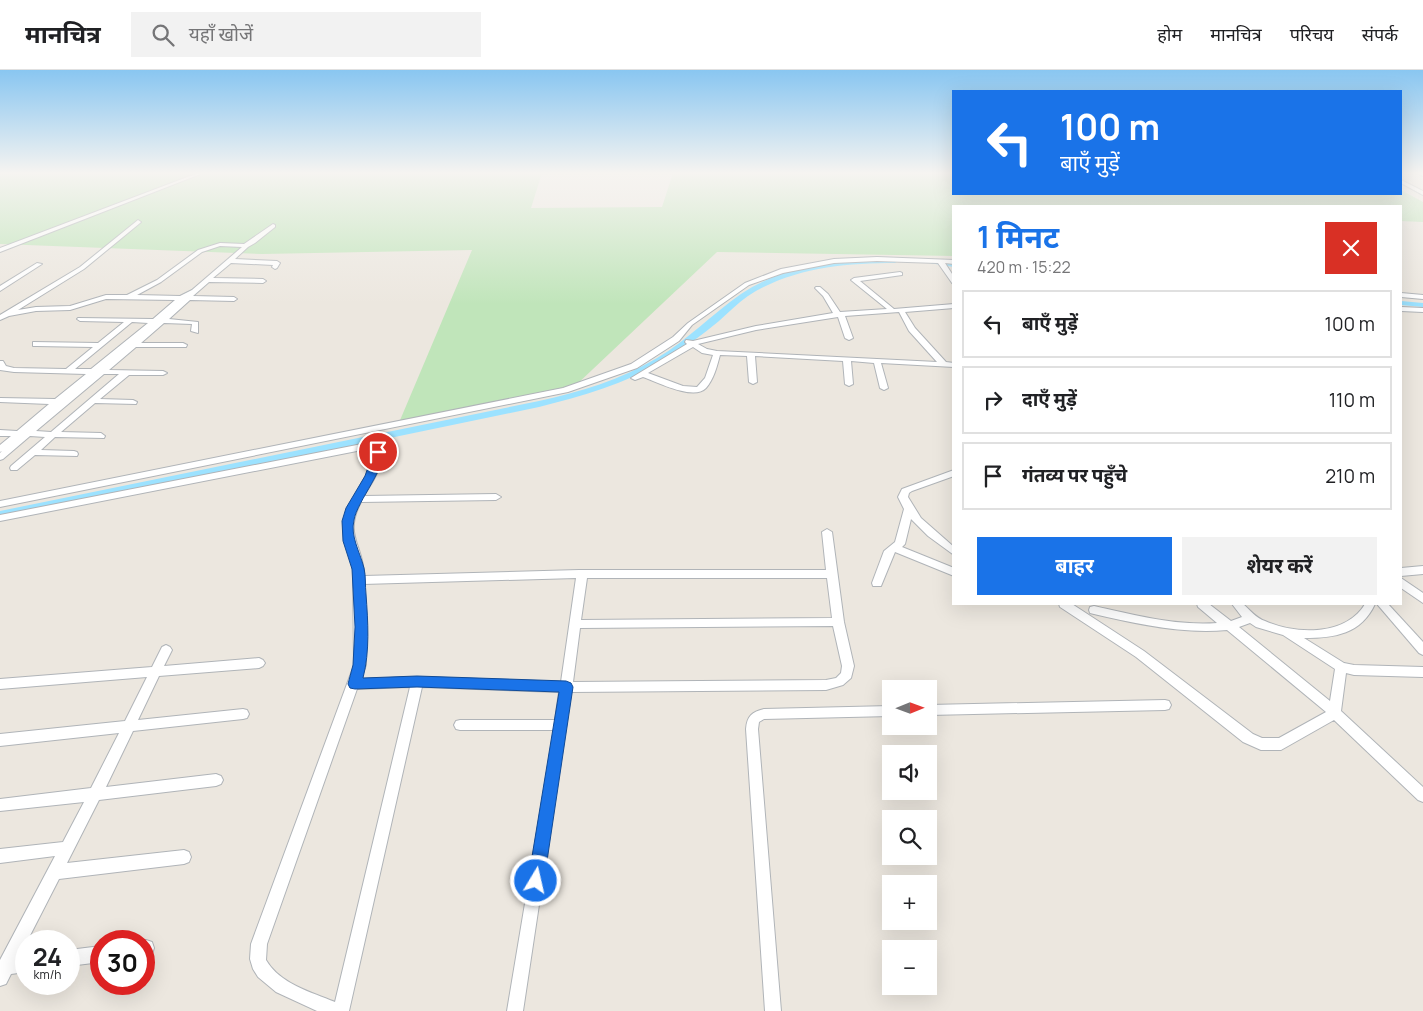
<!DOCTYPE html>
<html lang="hi">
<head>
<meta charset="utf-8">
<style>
	:root { --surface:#fff; --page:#f2f2f2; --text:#202124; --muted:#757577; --line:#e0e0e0; --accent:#1a73e8 }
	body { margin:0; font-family:Manrope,"Noto Sans Devanagari",sans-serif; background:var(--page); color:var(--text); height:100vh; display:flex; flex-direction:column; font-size:19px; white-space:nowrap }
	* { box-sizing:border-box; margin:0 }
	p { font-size:16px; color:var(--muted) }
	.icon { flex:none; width:28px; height:28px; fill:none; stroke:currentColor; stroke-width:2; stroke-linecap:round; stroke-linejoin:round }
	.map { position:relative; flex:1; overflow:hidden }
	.side { position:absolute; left:952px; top:135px; width:450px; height:400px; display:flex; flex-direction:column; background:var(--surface); border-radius:0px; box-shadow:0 5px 20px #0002 }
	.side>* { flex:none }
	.top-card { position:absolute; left:952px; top:20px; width:450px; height:105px; border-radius:0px; box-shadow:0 5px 20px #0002; background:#1a73e8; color:#fff; overflow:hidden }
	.needle { width:32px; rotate:89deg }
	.controls { position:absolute; left:882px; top:610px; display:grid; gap:10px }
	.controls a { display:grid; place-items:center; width:55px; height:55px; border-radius:0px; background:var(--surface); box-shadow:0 5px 20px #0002; font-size:25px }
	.speed { position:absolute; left:15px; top:860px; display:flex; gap:10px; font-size:25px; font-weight:700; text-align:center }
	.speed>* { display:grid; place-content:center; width:65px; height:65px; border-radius:50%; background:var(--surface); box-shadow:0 5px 20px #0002; line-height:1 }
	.speed small { font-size:12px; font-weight:400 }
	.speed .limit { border:8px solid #d22; background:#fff; color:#111 }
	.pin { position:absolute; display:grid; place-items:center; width:42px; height:42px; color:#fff; margin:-21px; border:2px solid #fff; border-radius:50%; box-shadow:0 1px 5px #0007 }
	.me { position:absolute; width:55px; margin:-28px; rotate:9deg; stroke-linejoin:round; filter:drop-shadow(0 0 4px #0008) }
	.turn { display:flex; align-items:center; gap:18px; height:105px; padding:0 25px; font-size:22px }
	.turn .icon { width:65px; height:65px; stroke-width:2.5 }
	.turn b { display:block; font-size:35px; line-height:42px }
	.round { display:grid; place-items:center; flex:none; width:52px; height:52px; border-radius:0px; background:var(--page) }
	.overview { display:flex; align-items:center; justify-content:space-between; height:85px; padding:0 25px }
	h1 { font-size:30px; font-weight:700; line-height:38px; color:var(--accent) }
	.button { display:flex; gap:10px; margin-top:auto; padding:10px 25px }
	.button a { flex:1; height:58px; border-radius:0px; background:var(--accent); color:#fff; font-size:20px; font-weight:700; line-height:58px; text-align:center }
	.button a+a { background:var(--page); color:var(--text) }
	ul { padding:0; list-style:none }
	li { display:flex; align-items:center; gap:15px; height:68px; margin:0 10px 8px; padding:0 15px; border:2px solid var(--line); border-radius:0px }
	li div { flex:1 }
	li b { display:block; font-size:19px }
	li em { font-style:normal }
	header { display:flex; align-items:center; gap:30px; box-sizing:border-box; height:70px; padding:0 25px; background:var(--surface); border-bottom:1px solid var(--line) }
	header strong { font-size:24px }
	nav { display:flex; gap:28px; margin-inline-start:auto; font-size:18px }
	.search { width:350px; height:45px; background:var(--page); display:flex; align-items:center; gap:12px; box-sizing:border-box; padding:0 18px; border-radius:0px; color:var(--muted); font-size:19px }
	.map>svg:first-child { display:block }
</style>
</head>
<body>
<header>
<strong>मानचित्र</strong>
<div class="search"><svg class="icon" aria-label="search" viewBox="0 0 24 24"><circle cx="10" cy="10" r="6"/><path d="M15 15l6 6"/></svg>यहाँ खोजें</div>
<nav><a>होम</a><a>मानचित्र</a><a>परिचय</a><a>संपर्क</a></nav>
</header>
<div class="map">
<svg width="1423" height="941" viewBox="0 0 1423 941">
	<rect width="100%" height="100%" fill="#ece7df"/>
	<path fill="#c0e5ba" d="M0 103H542L531 138 662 137 673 103H954V124H1401V120L1423 132V152L1401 151V136H954V186L717 182 574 317 398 355 472 180 262 184 0 174Z"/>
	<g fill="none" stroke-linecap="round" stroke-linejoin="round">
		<g fill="#9ce2ff" fill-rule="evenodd">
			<path d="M876 189H895L898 191 895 193C845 193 791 198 748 226 738 233 729 242 719 251 702 265 683 279 664 291 625 314 582 326 539 337L0 449V441L539 331C580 322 620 310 657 288 688 270 712 244 741 224 780 197 831 191 876 189Z"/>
			<path d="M931 190 954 193V197L929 193 928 192Z"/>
			<path d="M1401 231 1423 233V237L1401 235Z"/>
		</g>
		<defs>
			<g id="street">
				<path d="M198 103H203L0 182V178Z"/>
				<path d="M1416 103H1423V106Z"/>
				<path d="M1401 110 1423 121V125L1401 113Z"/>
				<path d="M138 150 141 152 140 153 84 199 18 240 36 237 70 236 106 225H127L157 210 198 180 220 173 244 174 273 154 275 155V157L255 173 248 177 235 189 277 191 280 193 277 198 275 199 272 197 273 195 231 193 213 208 263 209 266 211 263 213 209 212 193 226 234 227 237 229 234 231 190 230 169 249 198 252V263L191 261 192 254 164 253 141 273H183L187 275 186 277H136L109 300 163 301 167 303 163 305H129L100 329 133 330 137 332 136 334 95 333 61 362 101 363 105 366 104 368 55 367 41 380 74 381 77 382 78 384 77 386 35 385 17 400H11L10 398 11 396 45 367 30 366 3 389 0 390V383L2 381 0 382V375L11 366H0V360L17 361 49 334 0 332V328L55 329 86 304 14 302 0 300V291H3L6 296 14 298 66 299 93 277 36 276H33V272L98 273 124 252 80 251 77 249 78 248 153 249 175 230 106 229 70 240 36 241 9 246 0 250V245L80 197ZM220 176 242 177 192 220 180 226 137 225 161 212 202 182ZM132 252 148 253 91 299H75ZM104 304H119L51 362 36 361Z"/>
				<path d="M877 187 954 190V194L945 193 954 207V214L952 213 938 193 877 191 834 193 783 203 749 215 692 255 679 271 637 298 568 322 0 437V431L563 318 631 294 673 267 688 253 745 213 781 199 834 189Z"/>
				<path d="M37 193 42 194 0 221V216Z"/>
				<path d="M900 202 902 203V205L860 211 894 239 954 234V238L905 242 915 258 946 292 954 293V297L881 293 888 318 884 320 880 318 874 293 851 291 853 314 849 316 845 314 843 291 755 286 757 312 753 314 749 312 747 286 720 285C717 296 714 309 706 318 694 331 657 312 643 307L635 310 631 308 687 274 685 272 686 270 693 271 756 256 833 243 823 226 815 218 816 217H820L828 224 840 242 887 239 851 210 854 208ZM899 242 909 261 937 292 717 281 707 279 698 274 756 260 838 247 845 268 849 270 853 268 845 246ZM693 277 702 283 713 285 705 308 697 317 683 316 648 303Z"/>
				<path d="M1401 223 1423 225V229L1401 227Z"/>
				<path d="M1401 237 1423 238V242L1401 241Z"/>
				<path d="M362 374 380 378C386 394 372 412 364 426L496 424 501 427 496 430 361 432C343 466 364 475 364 506L579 500H826L822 462 827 459 832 462 844 552 854 596 851 608 843 615 826 620 571 622 523 941H507L554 660H460L456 659 454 655 456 651 460 650H555L559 622 422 617 349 941H317L276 922 258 907 253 899 250 889 251 874 354 595 353 500 343 456 346 442 371 396 373 382 362 380 0 451V445ZM576 508 561 612 417 607 361 609 366 595 363 514ZM587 508H827L832 548 581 550ZM833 556 842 596 841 603 836 608 826 610 573 612 580 558ZM410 617 335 932C311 922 280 914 266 890L267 874 357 619Z"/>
				<path d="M954 400V406L912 421 909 423 908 427 921 448 954 477V485L928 466 911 449 905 474 902 477 954 498V506L895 482 881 516H873L872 513 884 481 895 472 904 439 898 427 902 419Z"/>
				<path d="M1423 496V504L1401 506V498Z"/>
				<path d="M1401 508 1423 523V533L1401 518Z"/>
				<path d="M1059 534H1072L1144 581 1253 664 1262 668H1279L1326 642 1227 560C1181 564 1138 554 1094 544L1090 543 1089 540 1090 537 1094 536C1134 545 1176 556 1217 553L1198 537 1197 534H1209L1231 551 1242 547 1232 534H1243C1250 540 1256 548 1265 551 1296 565 1346 566 1365 534H1375C1361 564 1335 568 1304 568L1344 593 1354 595 1423 597V607L1354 605 1346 603 1341 641 1423 717V732L1418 730 1334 650 1281 680H1261L1243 672 1136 587 1060 537ZM1250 553 1256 557 1283 565 1335 599 1330 631 1239 557Z"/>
				<path d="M1377 534H1388L1423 572V585L1419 583Z"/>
				<path d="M166 575 170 577 172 580 164 596 259 588 263 590 265 593 263 596 259 598 159 606 138 650 243 639 247 640 249 644 247 648 243 649 133 661 106 717 216 704 221 706 223 710 221 714 216 716 99 730 67 793 184 780 189 782 191 787 189 792 184 794 59 809 19 887 26 886V902L11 904 6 914 0 916V890L55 786 0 793V779L63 772 84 732 0 741V729L91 718 119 663 0 676V664L125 651 147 607 0 619V609L152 597 162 577Z"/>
				<path d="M1165 630 1169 631 1171 635 1169 639 1165 640 929 645V635Z"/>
				<path d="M891 636V646L764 649 759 652 758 659 781 941H765L746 659C747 646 752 642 764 639Z"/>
				<path d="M146 870 152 872 154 878 152 884 144 887 143 871Z"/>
				<path d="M101 876V892L69 896V880Z"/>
			</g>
		</defs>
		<use href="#street" stroke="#b0b4b8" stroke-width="2"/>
		<use href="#street" fill="#fff" fill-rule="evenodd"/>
	</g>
	<linearGradient id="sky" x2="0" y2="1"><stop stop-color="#89c6f1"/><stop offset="0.44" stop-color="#f6f4f1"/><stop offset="1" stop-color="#f6f4f1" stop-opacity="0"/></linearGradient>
	<rect width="1423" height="234" fill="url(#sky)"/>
	<path fill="#1a73e8" stroke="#114b97" d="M374 380H382C388 396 357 431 354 450 350 466 360 482 364 498 366 506 365 516 366 524 368 552 370 581 363 608L417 606 566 611 571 613 573 617 544 811 542 817 536 819 530 817 528 811 559 622 417 617 355 619 350 618 348 614 353 595 355 557 352 499 343 471 342 451 346 438 365 406Z"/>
</svg>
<div class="controls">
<a><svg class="needle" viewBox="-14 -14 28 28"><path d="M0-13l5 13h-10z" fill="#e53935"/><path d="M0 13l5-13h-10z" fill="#757577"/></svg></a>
<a><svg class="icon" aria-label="sound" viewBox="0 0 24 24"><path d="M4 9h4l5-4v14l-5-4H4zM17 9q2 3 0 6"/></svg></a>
<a><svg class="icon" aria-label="search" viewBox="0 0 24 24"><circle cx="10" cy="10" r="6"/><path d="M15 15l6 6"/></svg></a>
<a>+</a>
<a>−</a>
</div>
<div class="speed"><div>24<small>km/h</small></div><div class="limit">30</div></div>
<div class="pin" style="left:378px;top:382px;background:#d93025"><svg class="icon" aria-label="arrive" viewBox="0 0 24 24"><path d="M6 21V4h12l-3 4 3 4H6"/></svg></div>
<svg class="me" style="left:536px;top:811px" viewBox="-20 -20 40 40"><circle r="17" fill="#1a73e8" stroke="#fff" stroke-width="3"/><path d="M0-11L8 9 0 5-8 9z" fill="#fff"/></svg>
<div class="top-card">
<div class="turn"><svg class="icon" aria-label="left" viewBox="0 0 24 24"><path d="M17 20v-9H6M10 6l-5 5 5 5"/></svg><div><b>100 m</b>बाएँ मुड़ें</div></div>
</div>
<section class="side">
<div class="overview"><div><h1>1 मिनट</h1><p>420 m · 15:22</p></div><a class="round" style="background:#d93025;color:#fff"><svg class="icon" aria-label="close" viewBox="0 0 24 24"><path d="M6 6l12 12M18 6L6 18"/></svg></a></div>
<ul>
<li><svg class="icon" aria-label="left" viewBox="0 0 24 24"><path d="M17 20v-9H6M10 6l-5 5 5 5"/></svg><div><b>बाएँ मुड़ें</b></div><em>100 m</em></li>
<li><svg class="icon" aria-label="right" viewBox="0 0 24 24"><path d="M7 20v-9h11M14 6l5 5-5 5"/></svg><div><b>दाएँ मुड़ें</b></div><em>110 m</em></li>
<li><svg class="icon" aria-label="arrive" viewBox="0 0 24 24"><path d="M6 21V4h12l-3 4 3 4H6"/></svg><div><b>गंतव्य पर पहुँचे</b></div><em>210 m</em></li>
</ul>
<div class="button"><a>बाहर</a><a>शेयर करें</a></div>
</section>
</div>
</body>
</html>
